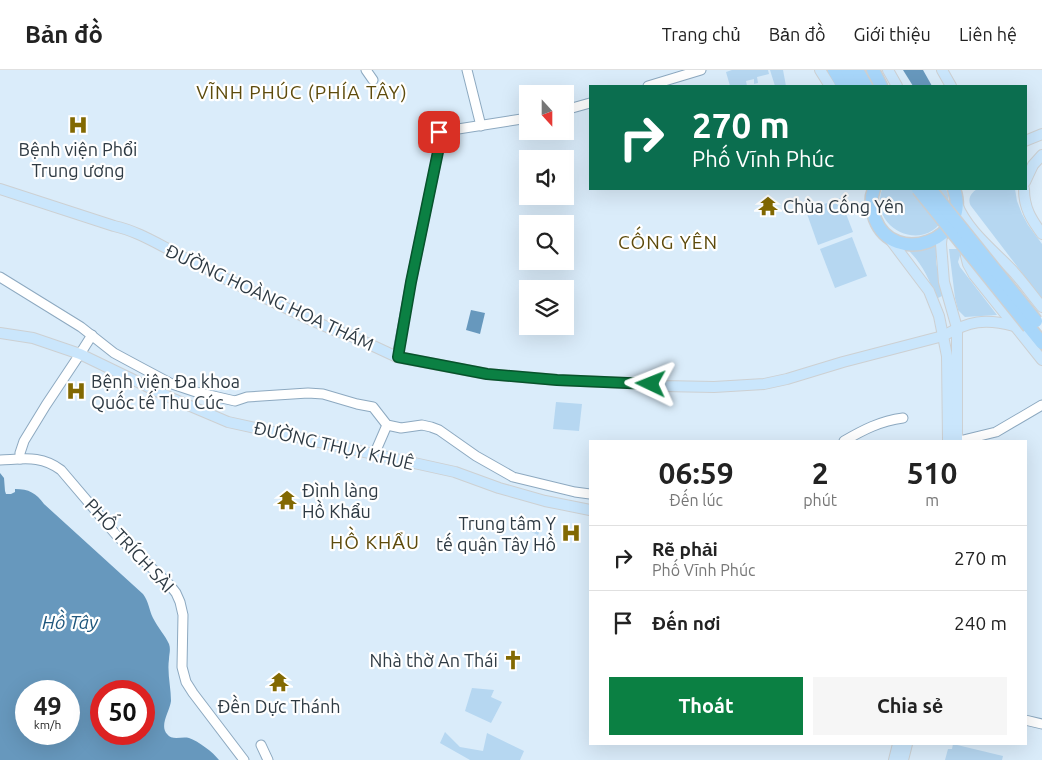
<!DOCTYPE html>
<html lang="vi">
<head>
<meta charset="utf-8">
<style>
	:root { --surface:#fff; --page:#f6f6f6; --text:#222; --muted:#767676; --line:#e0e0e0; --accent:#0b8043 }
	body { margin:0; font-family:Ubuntu,sans-serif; background:var(--page); color:var(--text); height:100vh; display:flex; flex-direction:column; font-size:19px; white-space:nowrap }
	* { box-sizing:border-box; margin:0 }
	p { font-size:16px; color:var(--muted) }
	.icon { flex:none; width:28px; height:28px; fill:none; stroke:currentColor; stroke-width:2; stroke-linecap:round; stroke-linejoin:round }
	.map { position:relative; flex:1; overflow:hidden }
	.sheet { position:absolute; left:589px; top:370px; width:438px; height:305px; display:flex; flex-direction:column; background:var(--surface); border-radius:0px; box-shadow:0 5px 20px #0002 }
	.sheet>* { flex:none }
	.top-card { position:absolute; left:589px; top:15px; width:438px; height:105px; border-radius:0px; box-shadow:0 5px 20px #0002; background:#0b6e4f; color:#fff; overflow:hidden }
	.needle { width:32px; rotate:159deg }
	.fabs { position:absolute; left:519px; top:15px; display:grid; gap:10px }
	.fabs a { display:grid; place-items:center; width:55px; height:55px; border-radius:0px; background:var(--surface); box-shadow:0 5px 20px #0002; font-size:25px }
	.speed { position:absolute; left:15px; top:610px; display:flex; gap:10px; font-size:25px; font-weight:700; text-align:center }
	.speed>* { display:grid; place-content:center; width:65px; height:65px; border-radius:50%; background:var(--surface); box-shadow:0 5px 20px #0002; line-height:1 }
	.speed small { font-size:12px; font-weight:400 }
	.speed .limit { border:8px solid #d22; background:#fff; color:#111 }
	.pin { position:absolute; display:grid; place-items:center; width:42px; height:42px; color:#fff; margin:-21px; border-radius:10px; box-shadow:0 2px 8px #0006 }
	.me { position:absolute; width:55px; margin:-28px; rotate:272deg; stroke-linejoin:round; filter:drop-shadow(0 0 4px #0008) }
	.turn { display:flex; align-items:center; gap:18px; height:105px; padding:0 20px; font-size:22px }
	.turn .icon { width:65px; height:65px; stroke-width:2.5 }
	.turn b { display:block; font-size:35px; line-height:42px }
	.eta { display:flex; justify-content:space-evenly; align-items:center; height:85px; text-align:center }
	.eta b { font-size:30px; font-weight:700; line-height:35px }
	.primary-button { display:flex; gap:10px; margin-top:auto; padding:10px 20px }
	.primary-button a { flex:1; height:58px; border-radius:0px; background:var(--accent); color:#fff; font-size:20px; font-weight:700; line-height:58px; text-align:center }
	.primary-button a+a { background:var(--page); color:var(--text) }
	ul { padding:0; list-style:none }
	li { display:flex; align-items:center; gap:15px; height:65px; padding:0 20px; border-top:1px solid var(--line) }
	li div { flex:1 }
	li b { display:block; font-size:19px }
	li em { font-style:normal }
	header { display:flex; align-items:center; gap:30px; box-sizing:border-box; height:70px; padding:0 25px; background:var(--surface); border-bottom:1px solid var(--line) }
	header strong { font-size:24px }
	nav { display:flex; gap:28px; margin-inline-start:auto; font-size:18px }
	.map>svg:first-child { display:block }
</style>
</head>
<body>
<header>
<strong>Bản đồ</strong>
<nav><a>Trang chủ</a><a>Bản đồ</a><a>Giới thiệu</a><a>Liên hệ</a></nav>
</header>
<div class="map">
<svg width="1042" height="690" viewBox="0 0 1042 690">
	<rect width="100%" height="100%" fill="#daecfa"/>
	<g fill="#b6d7f1">
		<path d="M732 0H768L769 4 757 7 758 13 754 14V9L746 11 747 16H730L726 2Z"/>
		<path d="M770 0H783L786 16H775Z"/>
		<path d="M882 119H946C950 127 949 137 945 145 928 185 868 161 882 119Z"/>
		<path d="M977 119H1015L1017 131 1022 144 1028 155 1042 174V229L971 136C967 129 971 123 977 119Z"/>
		<path d="M840 128 853 162 818 175 806 141Z"/>
		<path d="M852 167 867 206 835 218 820 179Z"/>
		<path d="M936 176V192L942 223V226L938 228 935 226C930 210 922 194 910 182V180H923Z"/>
		<path d="M949 179H962L958 192 960 197 997 245 965 247 958 240 955 228Z"/>
		<path d="M556 332 582 334 579 361 553 359Z"/>
		<path d="M529 449 543 454 538 465 527 460 528 458 525 457Z"/>
		<path d="M472 618 494 620 491 627 502 632 491 653 465 641Z"/>
		<path d="M445 662 460 677 483 681 487 663 524 681 520 690H470L440 673Z"/>
		<path d="M953 674 1003 686 1002 690H945L948 679H952Z"/>
	</g>
	<g fill="#6798bd" fill-rule="evenodd">
		<path d="M903 0H923L932 16H913Z"/>
		<path d="M471 240 485 243 480 264 466 260Z"/>
		<path d="M0 403 4 408 5 421 6 424H11L15 422V419C29 419 36 423 44 434L143 524C149 532 149 540 153 548 158 558 165 565 169 574 171 580 169 584 169 589 167 603 171 617 171 631 170 641 159 655 167 664 172 671 182 666 189 668 198 671 213 682 219 690H0ZM26 621H69V664H26ZM101 621H144V664H101Z"/>
	</g>
	<g fill="none" stroke-linecap="round" stroke-linejoin="round">
		<defs>
			<g id="minor">
				<path d="M366 0 373 10"/>
				<path d="M467 0 481 56"/>
				<path d="M648 16 701 0"/>
				<path d="M565 40 590 33"/>
				<path d="M0 207 81 257 114 283 140 297 172 314 196 322 235 331 247 327 308 323 323 324 357 334 373 337 387 355 401 358 422 355 431 357 439 360 476 386 513 407 575 422 590 424"/>
				<path d="M397 287 411 212 439 77V62L528 48"/>
				<path d="M844 371C863 360 880 351 903 348"/>
				<path d="M959 371 996 362 1042 335"/>
				<path d="M374 385 387 355"/>
				<path d="M20 389V383L24 371 46 335 80 284 92 265"/>
				<path d="M0 390C24 389 41 385 61 400L118 467 169 514 176 523 180 532 183 545 182 597 186 612 193 623 244 690"/>
				<path d="M1025 650 1042 654"/>
				<path d="M261 675 268 690"/>
			</g>
			<g id="major">
				<path d="M820 0 830 16"/>
				<path d="M888 0 897 16"/>
				<path d="M942 0 951 16"/>
				<path d="M1025 71 1042 64"/>
				<path d="M1025 112 1033 95 1042 85"/>
				<path d="M0 119 114 156C133 160 151 170 168 179 176 183 184 189 193 191L226 209 309 249 334 260 354 267 397 287 487 304 557 310 651 314 662 316 714 317 764 314 787 309 843 292 943 266C969 251 985 248 1014 256"/>
				<path d="M1024 119C1024 138 1031 149 1042 164"/>
				<path d="M957 134C967 160 993 180 1012 200 1023 212 1032 225 1042 237"/>
				<path d="M942 164 941 174 944 212 957 258V371"/>
				<path d="M889 168 929 221 939 246 947 286 948 371"/>
				<path d="M989 179 982 177H975L966 186 968 194 974 205 1042 290"/>
				<path d="M0 263 33 268 80 284 169 327 228 352 455 402 499 418 545 431 590 440"/>
				<path d="M894 690 898 674"/>
				<path d="M903 690 907 674"/>
			</g>
			<g id="highway">
				<path d="M834 0 843 16"/>
				<path d="M847 0 855 16"/>
				<path d="M857 0 866 16"/>
				<path d="M873 0 881 16"/>
				<path d="M874 119C870 129 871 139 875 149 894 198 972 170 954 119"/>
				<path d="M1029 257 1042 273"/>
			</g>
		</defs>
		<use href="#minor" stroke="#8da9c0" stroke-width="11"/>
		<use href="#major" stroke="#cdd0d2" stroke-width="12"/>
		<use href="#highway" stroke="#cdd0d2" stroke-width="15"/>
		<use href="#minor" stroke="#fff" stroke-width="9"/>
		<use href="#major" stroke="#cae6fc" stroke-width="10"/>
		<use href="#highway" stroke="#a7d6fa" stroke-width="12"/>
		<defs>
			<g id="highway-bridge">
				<path d="M918 119 1029 257"/>
				<path d="M930 119 1036 251"/>
			</g>
		</defs>
		<use href="#highway-bridge" stroke="#cdd0d2" stroke-width="15" stroke-linecap="butt"/>
		<use href="#highway-bridge" stroke="#a7d6fa" stroke-width="12"/>
	</g>
	<g fill="none" stroke-linecap="round" stroke-linejoin="round">
		<defs>
			<path id="route" d="M439 62V77L411 212 398 287 487 304 557 310 651 314"/>
		</defs>
		<use href="#route" stroke="#07532c" stroke-width="12"/>
		<use href="#route" stroke="#0b8043" stroke-width="9"/>
	</g>
	<defs>
		<symbol id="hospital-bare" viewBox="-9 -9 18 18"><path d="M-5-5h3v3.5h4V-5h3V5h-3V1.5h-4V5h-3Z" fill="#826902" stroke="#fff" stroke-width="2.5" paint-order="stroke"/></symbol>
		<symbol id="temple-bare" viewBox="-9 -9 18 18"><path d="M0-6L5-2H3V0L6.5 2.5H4V6H1.5V3h-3V6H-4V2.5H-6.5L-3 0V-2H-5Z" fill="#826902" stroke="#fff" stroke-width="2.5" paint-order="stroke"/></symbol>
		<symbol id="church-bare" viewBox="-9 -9 18 18"><path d="M-1.2-6h2.4v3.5h3.3v2.4h-3.3V6h-2.4V-.1h-3.3v-2.4h3.3Z" fill="#826902" stroke="#fff" stroke-width="2.5" paint-order="stroke"/></symbol>
	</defs>
	<g fill-rule="evenodd">
		<use href="#hospital-bare" x="64" y="41" width="28" height="28"/>
		<use href="#temple-bare" x="754" y="122" width="28" height="28"/>
		<use href="#hospital-bare" x="62" y="307" width="28" height="28"/>
		<use href="#temple-bare" x="273" y="416" width="28" height="28"/>
		<use href="#hospital-bare" x="557" y="449" width="28" height="28"/>
		<use href="#church-bare" x="499" y="576" width="28" height="28"/>
		<use href="#temple-bare" x="265" y="598" width="28" height="28"/>
	</g>
	<g text-anchor="middle" dominant-baseline="central" stroke-width="4.5" stroke-linejoin="round" paint-order="stroke">
		<g font-size="18" fill="#2e3a43" stroke="#fff" text-anchor="start">
			<text x="78" y="79" text-anchor="middle">Bệnh viện Phổi<tspan x="78" dy="21">Trung ương</tspan></text>
			<text x="783" y="136">Chùa Cống Yên</text>
			<text x="91" y="311">Bệnh viện Đa khoa<tspan x="91" dy="21">Quốc tế Thu Cúc</tspan></text>
			<text x="302" y="420">Đình làng<tspan x="302" dy="21">Hồ Khẩu</tspan></text>
			<text x="556" y="453" text-anchor="end">Trung tâm Y<tspan x="556" dy="21">tế quận Tây Hồ</tspan></text>
			<text x="498" y="590" text-anchor="end">Nhà thờ An Thái</text>
			<text x="279" y="636" text-anchor="middle">Đền Dực Thánh</text>
		</g>
		<g font-size="18" fill="#2e3a43" stroke="#fff">
			<text transform="translate(270 227) rotate(25)">ĐƯỜNG HOÀNG HOA THÁM</text>
			<text transform="translate(334 375) rotate(13)">ĐƯỜNG THỤY KHUÊ</text>
			<text transform="translate(130 475) rotate(47)">PHỐ TRÍCH SÀI</text>
		</g>
		<g font-size="19" letter-spacing="1" fill="#5d4b0c" stroke="#fff">
			<text x="302" y="22">VĨNH PHÚC (PHÍA TÂY)</text>
			<text x="668" y="172">CỐNG YÊN</text>
			<text x="375" y="472">HỒ KHẨU</text>
		</g>
		<g font-size="19" font-style="italic" fill="#1f577d" stroke="#fff">
			<text x="70" y="552">Hồ Tây</text>
		</g>
	</g>
</svg>
<div class="fabs">
<a><svg class="needle" viewBox="-14 -14 28 28"><path d="M0-13l5 13h-10z" fill="#e53935"/><path d="M0 13l5-13h-10z" fill="#767676"/></svg></a>
<a><svg class="icon" aria-label="sound" viewBox="0 0 24 24"><path d="M4 9h4l5-4v14l-5-4H4zM17 9q2 3 0 6"/></svg></a>
<a><svg class="icon" aria-label="search" viewBox="0 0 24 24"><circle cx="10" cy="10" r="6"/><path d="M15 15l6 6"/></svg></a>
<a><svg class="icon" aria-label="layers" viewBox="0 0 24 24"><path d="M12 4l9 5-9 5-9-5zM3 14l9 5 9-5"/></svg></a>
</div>
<div class="speed"><div>49<small>km/h</small></div><div class="limit">50</div></div>
<div class="pin" style="left:439px;top:62px;background:#d93025"><svg class="icon" aria-label="arrive" viewBox="0 0 24 24"><path d="M6 21V4h12l-3 4 3 4H6"/></svg></div>
<svg class="me" style="left:651px;top:314px" viewBox="-20 -20 40 40"><path d="M0-17L14 15 0 8-14 15z" fill="#0b8043" stroke="#fff" stroke-width="4"/></svg>
<div class="top-card">
<div class="turn"><svg class="icon" aria-label="right" viewBox="0 0 24 24"><path d="M7 20v-9h11M14 6l5 5-5 5"/></svg><div><b>270 m</b>Phố Vĩnh Phúc</div></div>
</div>
<section class="sheet">
<div class="eta">
<div><b>06:59</b><p>Đến lúc</p></div>
<div><b>2</b><p>phút</p></div>
<div><b>510</b><p>m</p></div>
</div>
<ul>
<li><svg class="icon" aria-label="right" viewBox="0 0 24 24"><path d="M7 20v-9h11M14 6l5 5-5 5"/></svg><div><b>Rẽ phải</b><p>Phố Vĩnh Phúc</p></div><em>270 m</em></li>
<li><svg class="icon" aria-label="arrive" viewBox="0 0 24 24"><path d="M6 21V4h12l-3 4 3 4H6"/></svg><div><b>Đến nơi</b></div><em>240 m</em></li>
</ul>
<div class="primary-button"><a>Thoát</a><a>Chia sẻ</a></div>
</section>
</div>
</body>
</html>
